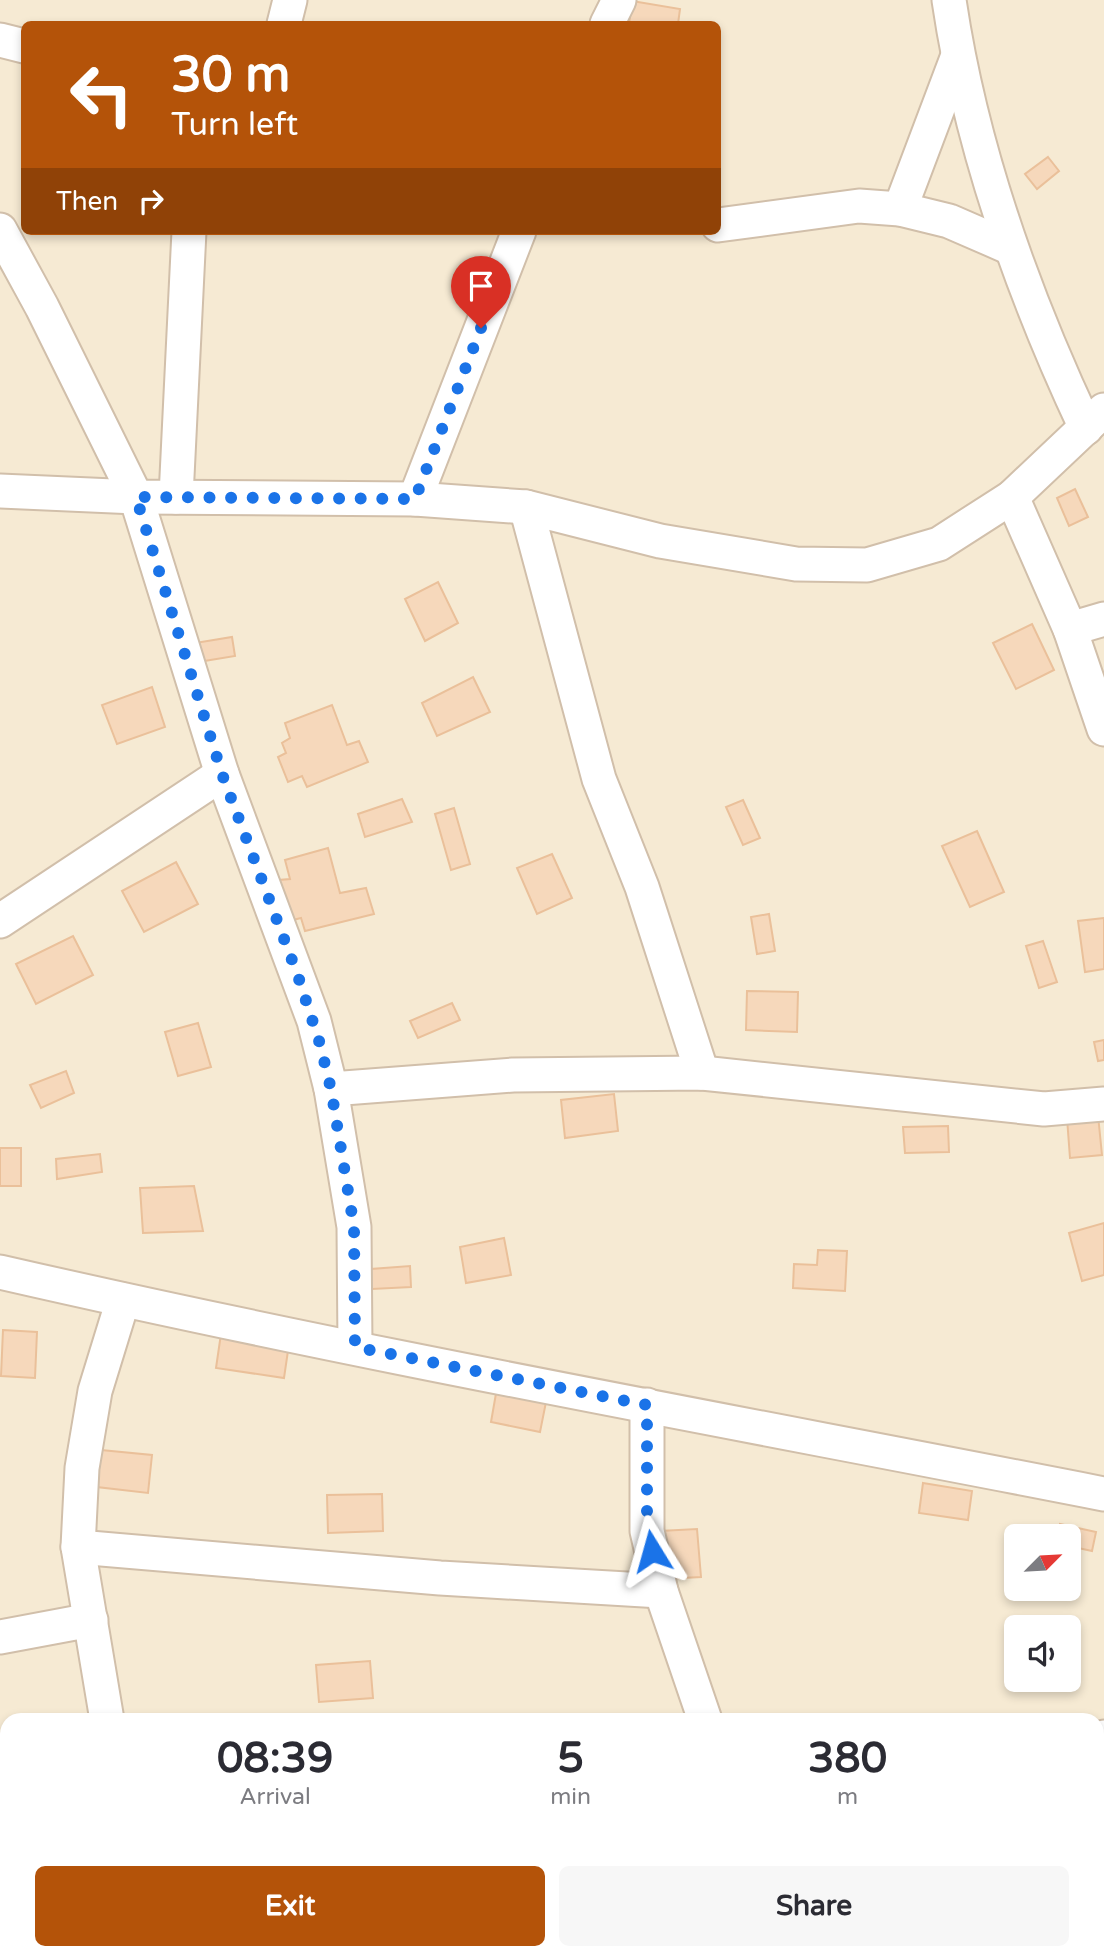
<!DOCTYPE html>
<html lang="en">
<head>
<meta charset="utf-8">
<style>
	:root { --surface:#fff; --page:#f7f7f7; --text:#2b2b33; --muted:#7c7c81; --accent:#b45309 }
	body { margin:0; font-family:"Varela Round",sans-serif; background:var(--page); color:var(--text); height:100vh; display:flex; flex-direction:column; font-size:26px; white-space:nowrap }
	* { box-sizing:border-box; margin:0 }
	p { font-size:23px; color:var(--muted) }
	.icon { flex:none; width:38px; height:38px; fill:none; stroke:currentColor; stroke-width:2; stroke-linecap:round; stroke-linejoin:round }
	.map { position:relative; flex:1; overflow:hidden }
	.details { position:absolute; left:0px; top:1713px; width:1104px; height:247px; display:flex; flex-direction:column; background:var(--surface); border-radius:21px 21px 0 0; box-shadow:0 4px 10px #0003 }
	.details>* { flex:none }
	.banner { position:absolute; left:21px; top:21px; width:700px; height:214px; border-radius:10px; box-shadow:0 4px 10px #0003; background:#b45309; color:#fff; overflow:hidden }
	.needle { width:46px; rotate:66deg }
	.fabs { position:absolute; left:1004px; top:1524px; display:grid; gap:14px }
	.fabs a { display:grid; place-items:center; width:77px; height:77px; border-radius:10px; background:var(--surface); box-shadow:0 4px 10px #0003; font-size:35px }
	.pin { position:absolute; display:grid; place-items:center; width:60px; height:60px; color:#fff; margin:-72px -30px; border-radius:50% 50% 50% 0; rotate:-45deg; box-shadow:0 0 7px #0007 }
	.pin .icon { rotate:45deg }
	.me { position:absolute; width:77px; margin:-38px; rotate:352deg; stroke-linejoin:round; filter:drop-shadow(0 0 5px #0008) }
	.turn { display:flex; align-items:center; gap:24px; height:147px; padding:0 35px; font-size:32px }
	.turn .icon { width:91px; height:91px; stroke-width:2.5 }
	.turn b { display:block; font-size:49px; line-height:60px }
	.then { display:flex; align-items:center; height:66px; padding:0 35px; background:#0003; gap:14px; font-size:26px }
	.eta { display:flex; justify-content:space-evenly; align-items:center; height:119px; text-align:center }
	.eta b { font-size:42px; font-weight:700; line-height:49px }
	.action { display:flex; gap:14px; margin-top:auto; padding:14px 35px }
	.action a { flex:1; height:80px; border-radius:10px; background:var(--accent); color:#fff; font-size:28px; font-weight:700; line-height:80px; text-align:center }
	.action a+a { background:var(--page); color:var(--text) }
	.map>svg:first-child { display:block }
</style>
</head>
<body>
<div class="map">
<svg width="1104" height="1959" viewBox="0 0 1104 1959">
	<rect width="100%" height="100%" fill="#fef7e5"/>
	<path fill="#f6ead3" fill-rule="evenodd" d="M0 0H1104V1959H0ZM24 24H718V231H24ZM1017 1536H1069V1589H1017ZM1017 1628H1069V1680H1017ZM7 1720H1097V1953H7Z"/>
	<g fill="#f6d8bb" stroke="#eac09a" stroke-width="2">
		<path d="M632 1 680 9 678 24H629Z"/>
		<path d="M1048 157 1059 171 1037 189 1025 174Z"/>
		<path d="M1075 489 1088 517 1069 526 1057 498Z"/>
		<path d="M438 582 458 623 425 641 405 599Z"/>
		<path d="M1032 624 1054 670 1016 689 993 643Z"/>
		<path d="M232 637 235 656 192 663 189 644Z"/>
		<path d="M473 677 490 712 437 736 422 703Z"/>
		<path d="M152 687 165 727 117 744 102 705Z"/>
		<path d="M332 705 347 745 359 741 368 762 307 787 302 776 288 782 278 757 286 753 282 743 290 738 285 723Z"/>
		<path d="M402 799 412 822 365 837 358 814Z"/>
		<path d="M743 800 760 838 743 845 726 807Z"/>
		<path d="M454 808 470 864 451 870 435 814Z"/>
		<path d="M977 831 1004 892 970 907 942 846Z"/>
		<path d="M328 848 340 893 366 888 374 914 305 931 301 918 289 921 279 880 290 879 285 860Z"/>
		<path d="M552 854 572 898 537 914 517 868Z"/>
		<path d="M176 862 198 904 144 932 122 891Z"/>
		<path d="M769 914 775 951 757 954 751 917Z"/>
		<path d="M1104 918V969L1085 972 1078 921Z"/>
		<path d="M73 936 93 975 36 1004 16 964Z"/>
		<path d="M1043 941 1057 982 1039 988 1026 946Z"/>
		<path d="M747 991 798 992 797 1032 746 1030Z"/>
		<path d="M452 1003 460 1020 418 1038 410 1021Z"/>
		<path d="M198 1023 211 1067 178 1076 165 1032Z"/>
		<path d="M1104 1040V1060L1098 1061 1094 1042Z"/>
		<path d="M66 1071 74 1093 41 1108 30 1085Z"/>
		<path d="M614 1094 618 1131 565 1138 561 1100Z"/>
		<path d="M1098 1115 1102 1155 1070 1158 1067 1118Z"/>
		<path d="M948 1126 949 1152 905 1153 903 1127Z"/>
		<rect x="0" y="1148" width="21" height="38"/>
		<path d="M100 1154 102 1172 57 1179 56 1159Z"/>
		<path d="M194 1186 203 1231 143 1233 140 1188Z"/>
		<path d="M1104 1223V1275L1082 1281 1069 1233Z"/>
		<path d="M504 1238 511 1275 466 1283 460 1247Z"/>
		<path d="M818 1250 847 1251 845 1291 793 1288 794 1264 817 1265Z"/>
		<path d="M410 1266 411 1287 372 1289 371 1269Z"/>
		<path d="M222 1327 290 1337 284 1378 216 1368Z"/>
		<path d="M3 1330 37 1332 35 1378 1 1376Z"/>
		<path d="M498 1382 548 1392 540 1432 491 1422Z"/>
		<path d="M101 1450 152 1455 148 1493 97 1487Z"/>
		<path d="M923 1483 972 1491 968 1520 919 1513Z"/>
		<path d="M382 1494 383 1531 328 1533 327 1495Z"/>
		<path d="M1060 1524 1096 1532 1092 1551 1069 1546V1536H1058Z"/>
		<path d="M697 1529 701 1577 663 1579 660 1531Z"/>
		<path d="M370 1661 373 1698 319 1702 316 1665Z"/>
		<path d="M1104 1874V1913L1097 1915V1876Z"/>
		<path d="M567 1953H614L615 1959H568Z"/>
		<path d="M672 1953H723L724 1959H673Z"/>
	</g>
	<g fill="none" stroke-linecap="round" stroke-linejoin="round">
		<defs>
			<g id="minor">
				<path d="M949 0C971 149 1022 292 1086 428"/>
				<path d="M284 24 290 0"/>
				<path d="M607 24 619 0"/>
				<path d="M0 40 24 46"/>
				<path d="M900 209 957 58"/>
				<path d="M718 225 859 206 900 209 949 221 1011 248"/>
				<path d="M0 230 42 307 136 497 222 774 314 1021 331 1089 354 1227 355 1347"/>
				<path d="M0 491 136 497 415 499 526 507 660 541 796 564 867 565 939 544 1012 497 1104 410"/>
				<path d="M176 497 189 231"/>
				<path d="M1012 497 1070 629 1104 729"/>
				<path d="M415 499 519 231"/>
				<path d="M526 507 599 779 642 887 702 1073"/>
				<path d="M1070 629 1104 619"/>
				<path d="M0 921 222 774"/>
				<path d="M331 1089 513 1075 702 1073 1044 1109 1104 1104"/>
				<path d="M0 1272C366 1356 736 1422 1104 1494"/>
				<path d="M647 1405V1531L661 1591 705 1720"/>
				<path d="M78 1547 440 1578 661 1591"/>
				<path d="M0 1637 91 1620"/>
				<path d="M107 1720 78 1547 82 1468 95 1391 123 1300"/>
				<path d="M1097 1739 1104 1737"/>
				<path d="M0 1912 7 1909"/>
				<path d="M162 1953 164 1959"/>
				<path d="M549 1953 551 1959"/>
				<path d="M819 1953V1959"/>
			</g>
		</defs>
		<use href="#minor" stroke="#d1bfaa" stroke-width="37"/>
		<use href="#minor" stroke="#fff" stroke-width="33"/>
	</g>
	<g fill="none" stroke-linecap="round" stroke-linejoin="round">
		<path stroke="#1a73e8" stroke-width="12" stroke-dasharray="0 21.6" d="M481 328 415 499 136 497 222 774 298 976 320 1044 331 1089 354 1227 355 1347 647 1405V1531L652 1551"/>
	</g>
</svg>
<div class="fabs">
<a><svg class="needle" viewBox="-14 -14 28 28"><path d="M0-13l5 13h-10z" fill="#e53935"/><path d="M0 13l5-13h-10z" fill="#7c7c81"/></svg></a>
<a><svg class="icon" aria-label="sound" viewBox="0 0 24 24"><path d="M4 9h4l5-4v14l-5-4H4zM17 9q2 3 0 6"/></svg></a>
</div>
<div class="pin" style="left:481px;top:328px;background:#d93025"><svg class="icon" aria-label="arrive" viewBox="0 0 24 24"><path d="M6 21V4h12l-3 4 3 4H6"/></svg></div>
<svg class="me" style="left:652px;top:1551px" viewBox="-20 -20 40 40"><path d="M0-17L14 15 0 8-14 15z" fill="#1a73e8" stroke="#fff" stroke-width="4"/></svg>
<div class="banner">
<div class="turn"><svg class="icon" aria-label="left" viewBox="0 0 24 24"><path d="M17 20v-9H6M10 6l-5 5 5 5"/></svg><div><b>30 m</b>Turn left</div></div>
<div class="then">Then<svg class="icon" aria-label="right" viewBox="0 0 24 24"><path d="M7 20v-9h11M14 6l5 5-5 5"/></svg></div>
</div>
<section class="details">
<div class="eta">
<div><b>08:39</b><p>Arrival</p></div>
<div><b>5</b><p>min</p></div>
<div><b>380</b><p>m</p></div>
</div>
<div class="action"><a>Exit</a><a>Share</a></div>
</section>
</div>
</body>
</html>
